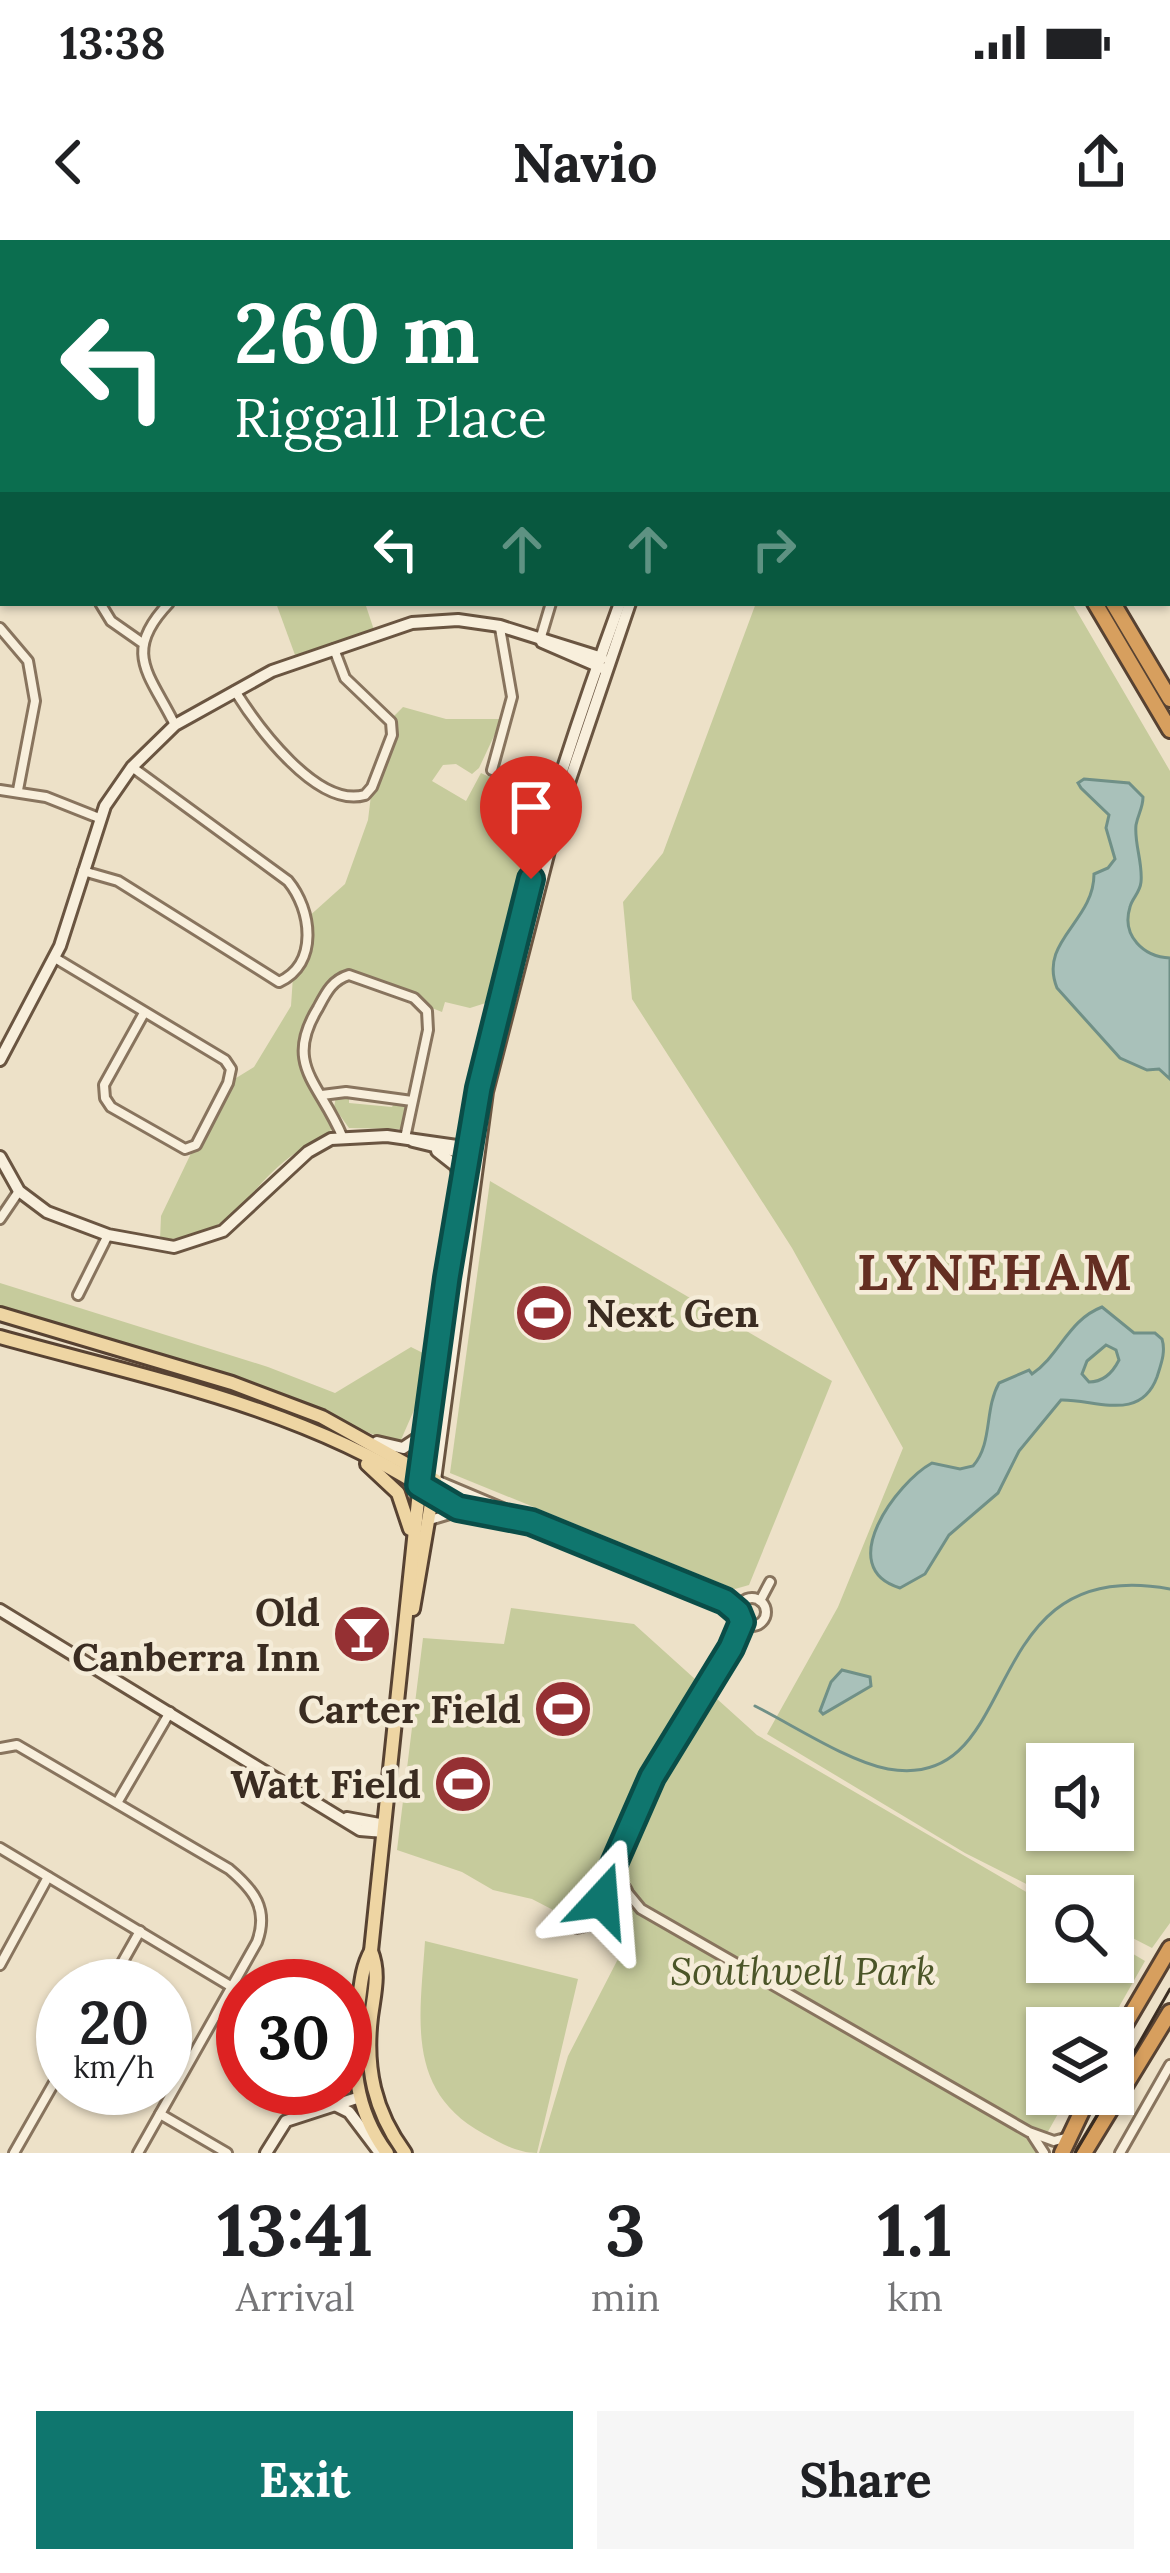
<!DOCTYPE html>
<html lang="en">
<head>
<meta charset="utf-8">
<style>
	:root { --surface:#fff; --page:#f6f6f6; --text:#202124; --muted:#757577; --accent:#0f766e }
	body { margin:0; font-family:Lora,serif; background:var(--page); color:var(--text); height:100vh; display:flex; flex-direction:column; font-size:45px; white-space:nowrap }
	* { box-sizing:border-box; margin:0 }
	p { font-size:39px; color:var(--muted) }
	.icon { flex:none; width:66px; height:66px; fill:none; stroke:currentColor; stroke-width:2; stroke-linecap:round; stroke-linejoin:round }
	.map { position:relative; height:1913px; overflow:hidden }
	.details { display:flex; flex-direction:column; background:var(--surface); flex:1 }
	.details>* { flex:none }
	.banner { position:absolute; left:0px; top:0px; width:1170px; height:366px; box-shadow:0 3px 9px #0004; background:#0b6e4f; color:#fff; overflow:hidden }
	.tools { position:absolute; left:1026px; top:1503px; display:grid; gap:24px }
	.tools a { display:grid; place-items:center; width:108px; height:108px; border-radius:0px; background:var(--surface); box-shadow:0 3px 9px #0004; font-size:60px }
	.speed { position:absolute; left:36px; top:1719px; display:flex; gap:24px; font-size:60px; font-weight:700; text-align:center }
	.speed>* { display:grid; place-content:center; width:156px; height:156px; border-radius:50%; background:var(--surface); box-shadow:0 3px 9px #0004; line-height:1 }
	.speed small { font-size:30px; font-weight:400 }
	.speed .limit { border:18px solid #d22; background:#fff; color:#111 }
	.pin { position:absolute; display:grid; place-items:center; width:102px; height:102px; color:#fff; margin:-123px -51px; border-radius:50% 50% 50% 0; rotate:-45deg; box-shadow:0 0 12px #0007 }
	.pin .icon { rotate:45deg }
	.me { position:absolute; width:132px; margin:-66px; rotate:19deg; stroke-linejoin:round; filter:drop-shadow(0 0 9px #0008) }
	.turn { display:flex; align-items:center; gap:42px; height:252px; padding:0 36px; font-size:54px }
	.turn .icon { width:156px; height:156px; stroke-width:2.5 }
	.turn b { display:block; font-size:84px; line-height:102px }
	.lanes { display:flex; align-items:center; height:114px; padding:0 36px; background:#0003; justify-content:center; gap:60px; direction:ltr }
	.lanes .off { opacity:.35 }
	.eta { display:flex; justify-content:space-evenly; align-items:center; height:204px; text-align:center }
	.eta b { font-size:72px; font-weight:800; line-height:84px }
	.button { display:flex; gap:24px; margin-top:auto; padding:24px 36px }
	.button a { flex:1; height:138px; border-radius:0px; background:var(--accent); color:#fff; font-size:48px; font-weight:800; line-height:138px; text-align:center }
	.button a+a { background:var(--page); color:var(--text) }
	.status { display:flex; justify-content:space-between; align-items:center; height:84px; padding:0 60px; background:var(--surface); direction:ltr }
	.status svg { height:33px; fill:currentColor }
	header { display:flex; justify-content:space-between; align-items:center; height:156px; padding:0 36px; background:var(--surface); font-size:54px; font-weight:800 }
	.map>svg:first-child { display:block }
</style>
</head>
<body>
<div class="status"><b>13:38</b><svg viewBox="0 0 49 12"><path d="M0 12V9h3v3zM5 12V6h3v6zM10 12V3h3v9zM15 12V0h3v12zM26 1h20v11H26zM47 4h2v5h-2z"/></svg></div>
<header><svg class="icon" aria-label="back" viewBox="0 0 24 24"><path d="M15 5l-7 7 7 7"/></svg>Navio<svg class="icon" aria-label="share" viewBox="0 0 24 24"><path d="M12 15V3M7 8l5-5 5 5M5 13v7h14v-7"/></svg></header>
<div class="map">
<svg width="1170" height="1913" viewBox="0 0 1170 1913">
	<rect width="100%" height="100%" fill="#ede1c8"/>
	<g fill="#c6cb9c" fill-rule="evenodd">
		<path d="M0 0H744L3 3 0 225Z"/>
		<path d="M927 0H1170V339L1167 3Z"/>
		<path d="M276 363H365L374 390 295 415Z"/>
		<path d="M756 363H1072L1170 531V1683L1152 1708 1113 1688V1656H1050L965 1613 767 1494 838 1367 903 1208 792 1008 632 759 623 662 663 613ZM1047 1524H1113V1590H1047Z"/>
		<path d="M403 467 446 479H502L479 528 472 534 456 524 443 525 432 541 466 561 481 533 496 540 484 572 539 589 492 761 470 768 445 762 442 772 347 734 299 806 310 843 334 885C326 901 311 902 297 912 241 950 241 996 160 1000L161 976 208 878 228 843 254 827 291 766 293 736 306 679 345 644 368 580 372 547 393 477Z"/>
		<path d="M343 856 349 857V863L392 867 395 861 403 863 406 870 403 889 349 888 334 867 336 857Z"/>
		<path d="M490 941 832 1141 749 1345 735 1349 450 1233Z"/>
		<path d="M0 1043 268 1127 335 1153 411 1107 425 1114 418 1161 400 1202H391L227 1133 0 1069Z"/>
		<path d="M511 1368 634 1384 757 1495 1047 1664V1722H1113V1702L1145 1721 1107 1788H1047V1854H1069L1036 1913H539L568 1816 619 1717 586 1675 580 1684 532 1659 493 1650 462 1632 397 1610 423 1398 504 1404Z"/>
		<path d="M425 1701 578 1739 537 1913C517 1913 501 1903 484 1894 405 1851 420 1778 425 1701Z"/>
	</g>
	<g fill="#a9c1ba" stroke="#709087" stroke-width="3" fill-rule="evenodd">
		<path d="M1084 539 1129 543 1143 557C1143 568 1138 574 1136 585 1134 603 1143 623 1141 642 1140 653 1132 658 1130 667 1121 696 1144 717 1170 718V839L1159 829 1147 830 1120 818 1057 748C1038 701 1094 682 1094 634L1108 628 1115 619 1106 588 1109 575 1081 548 1078 543Z"/>
		<path d="M1102 1067 1134 1093H1155L1162 1099C1166 1112 1161 1124 1157 1137 1140 1183 1095 1159 1061 1160L1019 1211 998 1253 949 1295 925 1334 900 1348C833 1328 897 1242 932 1223L960 1229 973 1226C993 1203 984 1170 999 1143L1029 1130 1032 1134C1060 1115 1068 1080 1102 1067ZM1106 1105 1116 1110 1119 1120C1113 1132 1103 1142 1089 1142L1082 1134 1087 1121Z"/>
		<path d="M842 1430 870 1437 871 1446 823 1474 820 1471 831 1442Z"/>
	</g>
	<g fill="none" stroke-linecap="round" stroke-linejoin="round">
		<path stroke="#709087" stroke-width="3" d="M755 1466C793 1485 847 1521 888 1529 1028 1554 971 1312 1170 1349"/>
		<defs>
			<g id="street">
				<path d="M100 363 111 381 141 402"/>
				<path d="M169 363C121 413 150 434 175 485"/>
				<path d="M0 388 28 421 35 461 18 550"/>
				<path d="M540 400 551 363"/>
				<path d="M235 451C257 486 317 569 365 555L372 547 392 495 391 482 345 438 334 409"/>
				<path d="M492 530 512 457 500 388"/>
				<path d="M0 550 46 557 99 578"/>
				<path d="M83 631 118 641 279 742C319 724 312 670 288 641L132 527"/>
				<path d="M55 718 225 820 231 829 228 843 196 905 185 909 111 867 105 858 104 845 144 773"/>
				<path d="M322 855 346 852 412 861"/>
				<path d="M342 896C320 843 283 825 318 768 326 753 332 740 349 735L414 758 427 771 428 790 405 898"/>
				<path d="M0 979 19 951"/>
				<path d="M78 1055 108 995"/>
				<path d="M436 1240 725 1361 738 1372"/>
				<path d="M433 1254 474 1273 524 1282"/>
				<path d="M430 1280 463 1270"/>
				<circle cx="752" cy="1372" r="14"/>
				<path d="M760 1361 770 1342"/>
				<path d="M0 1508 17 1505 229 1629C254 1650 269 1669 257 1702L138 1913"/>
				<path d="M117 1563 170 1472"/>
				<path d="M0 1608 232 1747"/>
				<circle cx="615" cy="1656" r="13"/>
				<path d="M605 1647 652 1536 731 1408 742 1382"/>
				<path d="M627 1652 641 1669 1029 1892 1054 1901 1065 1898"/>
				<path d="M577 1688 600 1683 605 1665"/>
				<path d="M0 1725 48 1637"/>
				<path d="M109 1746 140 1691"/>
				<path d="M303 1848 308 1872"/>
				<path d="M160 1874 227 1913"/>
				<path d="M1033 1896 1044 1913"/>
				<path d="M14 1913 63 1827"/>
				<path d="M1120 1913 1170 1825"/>
			</g>
			<g id="secondary">
				<path d="M765 3 767 0"/>
				<path d="M542 402 602 428"/>
				<path d="M0 820 60 706 105 566 132 527 175 485 272 431 412 383 458 380 500 386 602 418"/>
				<path d="M413 901 471 915"/>
				<path d="M437 911 456 926 461 942"/>
				<path d="M0 917 19 951 47 972 108 995 174 1007 223 991 308 912 331 899 387 896 471 908"/>
				<path d="M377 1202 403 1208 424 1194"/>
				<path d="M421 1232C441 1079 461 924 495 773 526 634 571 497 620 363"/>
				<path d="M435 1240 487 852 559 572 630 363"/>
				<path d="M0 1370 360 1590 384 1592"/>
				<path d="M347 1578 385 1585"/>
				<path d="M333 1864 349 1872 380 1913"/>
				<path d="M319 1866 341 1848"/>
				<path d="M266 1913 286 1881 360 1857"/>
			</g>
			<g id="primary">
				<path d="M0 1074 232 1143 322 1177 435 1240 413 1369"/>
				<path d="M0 1097C143 1137 296 1166 422 1247"/>
				<path d="M367 1224 398 1253 410 1289"/>
				<path d="M371 1711C380 1733 374 1754 371 1777 365 1828 374 1871 405 1913"/>
				<path d="M387 1913C354 1869 351 1820 358 1767 361 1747 361 1729 371 1711L421 1232"/>
			</g>
			<g id="highway">
				<path d="M888 0 890 3"/>
				<path d="M903 0 905 3"/>
				<path d="M1095 363 1170 490"/>
				<path d="M1113 363 1170 459"/>
				<path d="M1113 1805 1170 1708"/>
				<path d="M1062 1913 1090 1854"/>
				<path d="M1084 1913 1170 1772"/>
			</g>
		</defs>
		<use href="#street" stroke="#88745e" stroke-width="14"/>
		<use href="#secondary" stroke="#6a5541" stroke-width="16"/>
		<use href="#primary" stroke="#574232" stroke-width="18"/>
		<use href="#highway" stroke="#574232" stroke-width="20"/>
		<use href="#street" stroke="#f8efdc" stroke-width="8"/>
		<use href="#secondary" stroke="#f8efdc" stroke-width="10"/>
		<use href="#primary" stroke="#eed5a3" stroke-width="12"/>
		<use href="#highway" stroke="#d79f5e" stroke-width="14"/>
		<g stroke="#3a2c21" stroke-width="3">
			<path d="M1113 1849 1170 1749"/>
			<path d="M1075 1913 1110 1854"/>
		</g>
	</g>
	<g fill="none" stroke-linecap="round" stroke-linejoin="round">
		<defs>
			<path id="route" d="M531 639 479 848 447 1038 419 1245 458 1268 531 1282 725 1361 738 1372 742 1382 731 1408 652 1537 602 1651V1660"/>
		</defs>
		<use href="#route" stroke="#0a4d48" stroke-width="30"/>
		<use href="#route" stroke="#0f766e" stroke-width="21"/>
	</g>
	<defs>
		<symbol id="stadium-disc" viewBox="-11 -11 22 22"><circle r="9.5" fill="#953033" stroke="#f5ecd8"/><path d="M0-5a6.5 5 0 1 0 0 10a6.5 5 0 1 0 0-10ZM-3.5-1.8h7v3.6h-7Z" fill="#fff"/></symbol>
		<symbol id="bar-disc" viewBox="-11 -11 22 22"><circle r="9.5" fill="#953033" stroke="#f5ecd8"/><path d="M-6-5H6L.8 .8V4.5H3.5V6h-7V4.5H-.8V.8Z" fill="#fff"/></symbol>
	</defs>
	<g fill-rule="evenodd">
		<use href="#stadium-disc" x="511" y="1040" width="66" height="66"/>
		<use href="#bar-disc" x="329" y="1361" width="66" height="66"/>
		<use href="#stadium-disc" x="530" y="1436" width="66" height="66"/>
		<use href="#stadium-disc" x="430" y="1511" width="66" height="66"/>
	</g>
	<g text-anchor="middle" dominant-baseline="central" stroke-width="9" stroke-linejoin="round" paint-order="stroke">
		<g font-size="39" font-weight="bold" fill="#3a2c21" stroke="#f5ecd8" text-anchor="end">
			<text x="586" y="1073" text-anchor="start">Next Gen</text>
			<text x="320" y="1372">Old<tspan x="320" dy="45">Canberra Inn</tspan></text>
			<text x="521" y="1469">Carter Field</text>
			<text x="421" y="1544">Watt Field</text>
		</g>
		<g font-size="39" font-style="italic" fill="#4b5528" stroke="#f5ecd8">
			<text x="803" y="1731">Southwell Park</text>
		</g>
		<g font-size="51" font-weight="bold" letter-spacing="3" fill="#642e22" stroke="#f5ecd8">
			<text x="996" y="1031">LYNEHAM</text>
		</g>
	</g>
</svg>
<div class="tools">
<a><svg class="icon" aria-label="sound" viewBox="0 0 24 24"><path d="M4 9h4l5-4v14l-5-4H4zM17 9q2 3 0 6"/></svg></a>
<a><svg class="icon" aria-label="search" viewBox="0 0 24 24"><circle cx="10" cy="10" r="6"/><path d="M15 15l6 6"/></svg></a>
<a><svg class="icon" aria-label="layers" viewBox="0 0 24 24"><path d="M12 4l9 5-9 5-9-5zM3 14l9 5 9-5"/></svg></a>
</div>
<div class="speed"><div>20<small>km/h</small></div><div class="limit">30</div></div>
<div class="pin" style="left:531px;top:639px;background:#d93025"><svg class="icon" aria-label="arrive" viewBox="0 0 24 24"><path d="M6 21V4h12l-3 4 3 4H6"/></svg></div>
<svg class="me" style="left:602px;top:1660px" viewBox="-20 -20 40 40"><path d="M0-17L14 15 0 8-14 15z" fill="#0f766e" stroke="#fff" stroke-width="4"/></svg>
<div class="banner">
<div class="turn"><svg class="icon" aria-label="left" viewBox="0 0 24 24"><path d="M17 20v-9H6M10 6l-5 5 5 5"/></svg><div><b>260 m</b>Riggall Place</div></div>
<div class="lanes"><svg class="icon" aria-label="left" viewBox="0 0 24 24"><path d="M17 20v-9H6M10 6l-5 5 5 5"/></svg><svg class="icon off" aria-label="ahead" viewBox="0 0 24 24"><path d="M12 20V5M6 11l6-6 6 6"/></svg><svg class="icon off" aria-label="ahead" viewBox="0 0 24 24"><path d="M12 20V5M6 11l6-6 6 6"/></svg><svg class="icon off" aria-label="right" viewBox="0 0 24 24"><path d="M7 20v-9h11M14 6l5 5-5 5"/></svg></div>
</div>
</div>
<section class="details">
<div class="eta">
<div><b>13:41</b><p>Arrival</p></div>
<div><b>3</b><p>min</p></div>
<div><b>1.1</b><p>km</p></div>
</div>
<div class="button"><a>Exit</a><a>Share</a></div>
</section>
</body>
</html>
